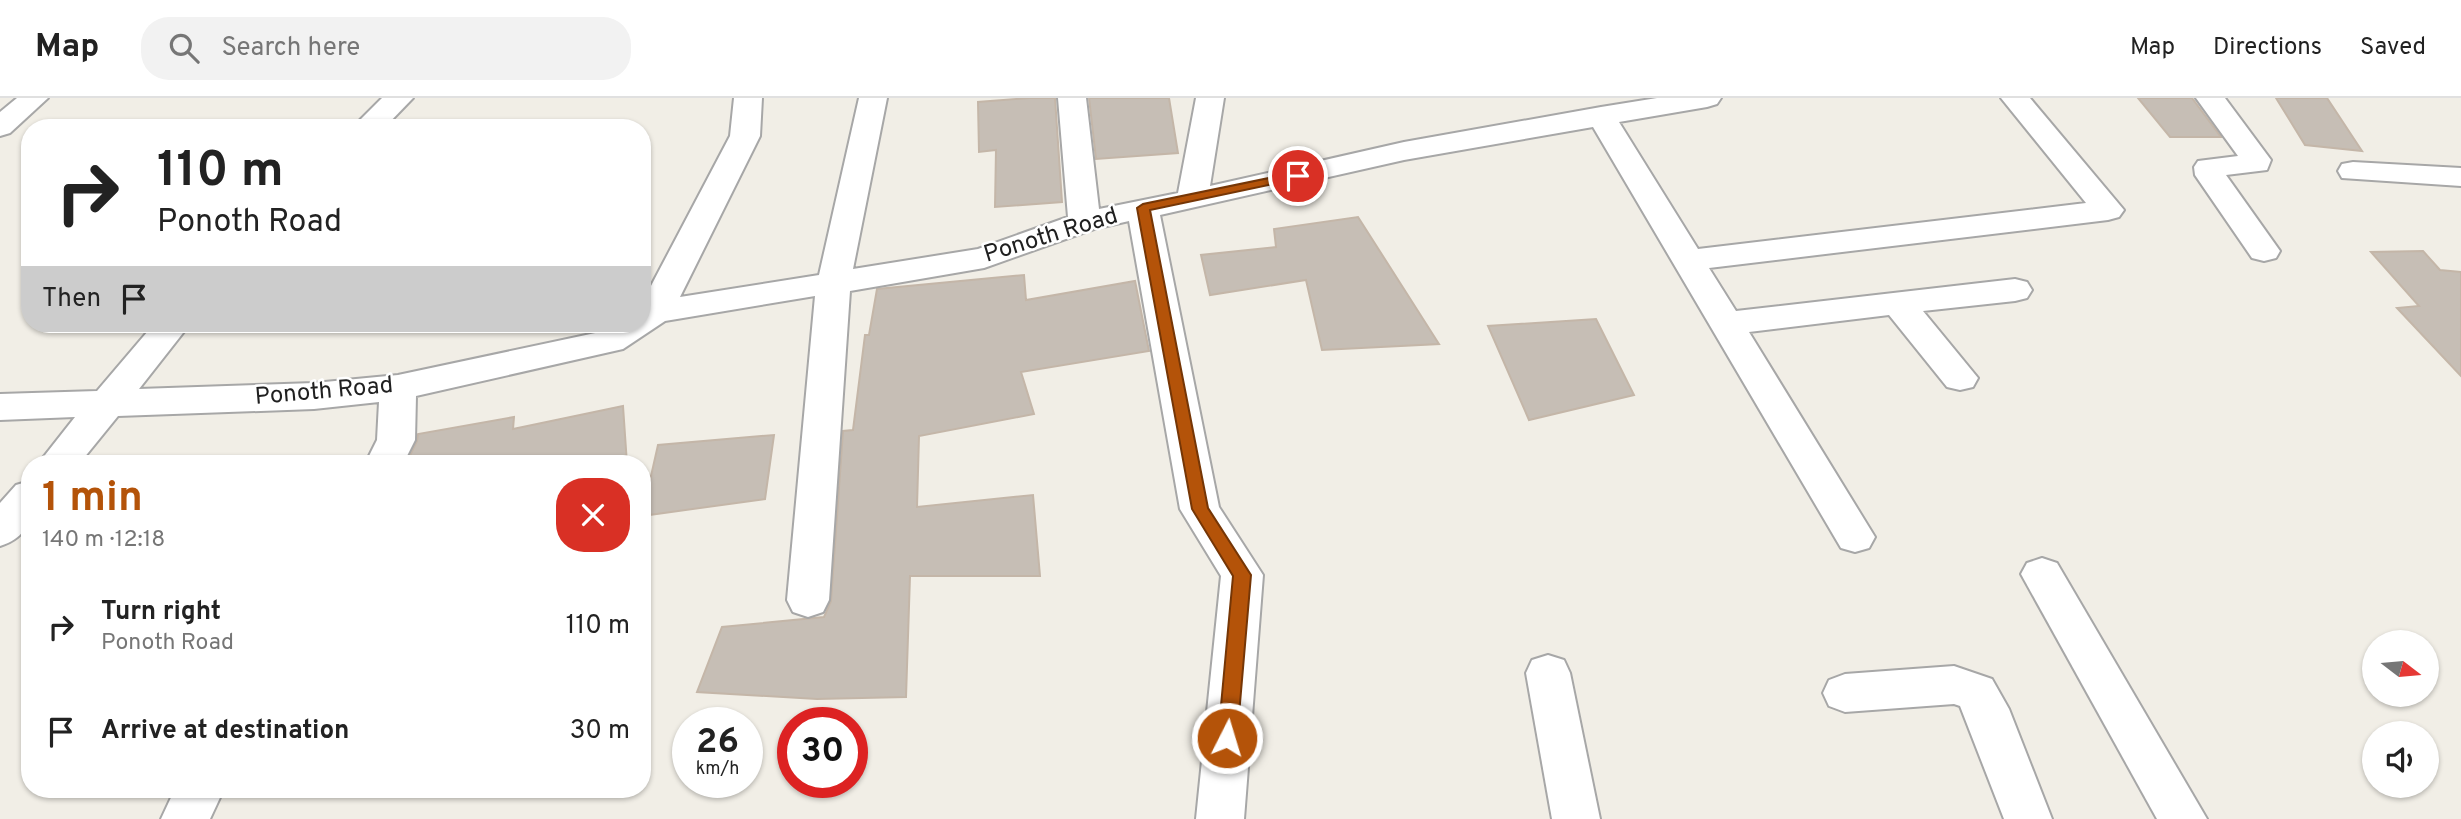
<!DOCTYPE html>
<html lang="en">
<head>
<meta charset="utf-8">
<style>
	:root { --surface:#fff; --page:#f2f2f2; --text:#222; --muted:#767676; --line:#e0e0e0; --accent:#b45309 }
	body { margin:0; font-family:Overpass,sans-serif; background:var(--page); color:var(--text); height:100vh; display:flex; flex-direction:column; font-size:26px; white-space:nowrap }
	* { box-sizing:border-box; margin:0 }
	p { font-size:23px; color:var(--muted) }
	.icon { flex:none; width:38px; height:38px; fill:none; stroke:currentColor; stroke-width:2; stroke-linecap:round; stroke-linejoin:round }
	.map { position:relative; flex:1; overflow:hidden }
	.sheet { position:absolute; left:21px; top:357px; width:630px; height:343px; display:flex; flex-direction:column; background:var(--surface); border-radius:28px; box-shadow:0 2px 5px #0004 }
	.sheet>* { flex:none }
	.top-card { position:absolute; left:21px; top:21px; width:630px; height:214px; border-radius:28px; box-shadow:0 2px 5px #0004; background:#fff; color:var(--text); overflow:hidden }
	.needle { width:46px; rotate:106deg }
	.fabs { position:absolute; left:2362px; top:532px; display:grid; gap:14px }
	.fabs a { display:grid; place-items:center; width:77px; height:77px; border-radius:50%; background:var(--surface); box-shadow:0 2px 5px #0004; font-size:35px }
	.speed { position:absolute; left:672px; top:609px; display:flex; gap:14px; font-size:35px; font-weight:700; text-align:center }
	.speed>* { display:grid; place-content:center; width:91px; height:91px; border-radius:50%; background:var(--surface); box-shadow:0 2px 5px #0004; line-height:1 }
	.speed small { font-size:18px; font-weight:400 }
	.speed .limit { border:10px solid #d22; background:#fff; color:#111 }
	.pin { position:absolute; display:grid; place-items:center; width:60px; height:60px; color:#fff; margin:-30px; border:4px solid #fff; border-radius:50%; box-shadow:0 2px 7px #0007 }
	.me { position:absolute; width:77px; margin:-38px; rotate:5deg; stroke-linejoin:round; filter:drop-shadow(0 0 5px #0008) }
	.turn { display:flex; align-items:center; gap:24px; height:147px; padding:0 21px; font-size:32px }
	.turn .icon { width:91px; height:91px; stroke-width:2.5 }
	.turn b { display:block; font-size:49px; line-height:60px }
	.then { display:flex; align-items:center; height:66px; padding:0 21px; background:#0003; gap:14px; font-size:26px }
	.round { display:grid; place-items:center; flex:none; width:74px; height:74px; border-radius:28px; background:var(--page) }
	.headline { display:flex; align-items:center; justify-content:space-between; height:119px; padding:0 21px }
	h1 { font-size:42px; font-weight:700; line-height:52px; color:var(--accent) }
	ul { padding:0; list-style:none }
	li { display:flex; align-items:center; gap:21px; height:105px; padding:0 21px }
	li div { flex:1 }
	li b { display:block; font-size:26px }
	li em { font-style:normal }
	header { display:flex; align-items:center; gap:42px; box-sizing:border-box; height:98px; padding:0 35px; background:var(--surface); border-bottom:2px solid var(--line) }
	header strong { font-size:33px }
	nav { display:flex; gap:38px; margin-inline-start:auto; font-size:24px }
	.search { width:490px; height:63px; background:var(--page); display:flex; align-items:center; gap:18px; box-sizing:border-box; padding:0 24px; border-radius:28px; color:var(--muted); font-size:26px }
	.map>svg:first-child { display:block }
</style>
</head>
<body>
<header>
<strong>Map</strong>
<div class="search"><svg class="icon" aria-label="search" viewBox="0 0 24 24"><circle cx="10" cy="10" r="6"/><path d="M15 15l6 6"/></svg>Search here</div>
<nav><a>Map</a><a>Directions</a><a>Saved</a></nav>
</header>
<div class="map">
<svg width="2461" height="721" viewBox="0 0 2461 721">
	<rect width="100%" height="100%" fill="#f1eee6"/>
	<g fill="#c6beb5" stroke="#c4b6a8" stroke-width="2">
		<path d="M1029 0H1055L1062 104 995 109 996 52 979 54 978 4Z"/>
		<path d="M1089 0H1169L1178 55 1096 61Z"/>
		<path d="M2138 0H2192L2221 39H2170Z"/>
		<path d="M2276 0H2327L2362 53 2305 47Z"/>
		<path d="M1358 119 1439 246 1322 252 1306 182 1210 197 1201 157 1276 149 1274 131Z"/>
		<path d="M2423 153 2440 172 2461 174V278L2397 210 2419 208 2371 154Z"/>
		<path d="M1024 177 1026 202 1135 183 1149 253 1021 274 1034 316 919 338 917 409 1033 397 1040 478H910L906 599 817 601 697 594 722 529 824 519 831 503 843 333 853 332 865 237H869L877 191Z"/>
		<path d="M1596 221 1634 297 1529 322 1488 228Z"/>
		<path d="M623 308 627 366H406L417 343 418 336 514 319 513 331Z"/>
		<path d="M774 337 765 401 642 418 658 347Z"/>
	</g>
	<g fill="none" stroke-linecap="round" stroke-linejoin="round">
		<defs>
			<g id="minor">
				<path d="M17 0H48L10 35 0 38V14Z"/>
				<path d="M382 0H413L384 30H352Z"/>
				<path d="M734 0H762L760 38 680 199 819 177 859 0H887L853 171 978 151 1068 119 1058 0H1086L1099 111 1178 95 1196 0H1224L1210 88 1404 44 1601 9 1657 0H1721L1717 6 1707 9 1619 24 1698 151 2086 105 2001 0H2030L2124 112 2119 119 2108 122 1709 170 1736 213 2015 181 2027 184 2032 192 2027 200 2015 203 1923 213 1978 280 1973 289 1960 292 1947 289 1889 217 1749 234 1875 439 1869 450 1855 454 1841 450 1593 29 1404 62 1160 117 1219 409 1263 477 1244 721H1196L1221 478 1180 411 1129 123 1094 131 984 170 850 193 829 502 823 514 808 519 793 514 787 502 815 198 665 223 623 251 416 298 415 342 403 366H365L377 342 379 304 314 311 118 318 79 366H38L75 319 0 322V296L97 293 154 226H190L139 291 314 285 398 277 600 234 613 226H642V205L730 38Z"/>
				<path d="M2196 0H2225L2271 62 2267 72 2226 77 2280 153 2276 160 2264 163 2252 160 2195 77 2194 69 2198 63 2238 58Z"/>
				<path d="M2353 64 2461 70V88L2342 80 2338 73 2342 66Z"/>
				<path d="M30 383C30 413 35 437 0 448V405L16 387Z"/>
				<path d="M2042 460 2057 465 2207 721H2157L2021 476 2027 465Z"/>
				<path d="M1548 557 1564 562 1570 575 1600 721H1552L1526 575 1532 562Z"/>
				<path d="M1954 568 1992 581 2009 611 2052 721H2004L1960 608 1954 606 1845 614 1829 608 1823 595 1829 582 1845 576Z"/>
				<path d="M175 691H224L210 721H161Z"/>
			</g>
		</defs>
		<use href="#minor" stroke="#a7a7a7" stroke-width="4"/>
		<use href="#minor" fill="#fff" fill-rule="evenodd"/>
	</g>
	<path fill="#b45309" stroke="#753606" stroke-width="2" d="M1298 74 1302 75V80L1150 112 1208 410 1251 477 1237 640 1234 645 1227 648 1221 645 1218 640 1233 478 1192 411 1137 110 1143 106Z"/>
	<g text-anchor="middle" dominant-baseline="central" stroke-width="5" stroke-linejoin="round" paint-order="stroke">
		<g font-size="24" fill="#202020" stroke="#fff">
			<text transform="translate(1051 138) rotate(-17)">Ponoth Road</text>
			<text transform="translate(324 294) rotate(-5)">Ponoth Road</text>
		</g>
	</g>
</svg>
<div class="fabs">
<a><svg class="needle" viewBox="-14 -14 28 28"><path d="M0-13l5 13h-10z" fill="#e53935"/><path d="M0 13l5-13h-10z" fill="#767676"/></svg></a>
<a><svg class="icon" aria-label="sound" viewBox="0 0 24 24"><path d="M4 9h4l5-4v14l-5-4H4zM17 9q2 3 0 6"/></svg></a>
</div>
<div class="speed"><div>26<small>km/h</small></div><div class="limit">30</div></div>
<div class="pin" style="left:1298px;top:78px;background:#d93025"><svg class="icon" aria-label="arrive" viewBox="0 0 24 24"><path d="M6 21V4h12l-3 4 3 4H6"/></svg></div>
<svg class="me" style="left:1227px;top:640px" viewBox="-20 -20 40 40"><circle r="17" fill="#b45309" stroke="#fff" stroke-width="3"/><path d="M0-11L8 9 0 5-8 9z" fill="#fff"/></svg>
<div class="top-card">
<div class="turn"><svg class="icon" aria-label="right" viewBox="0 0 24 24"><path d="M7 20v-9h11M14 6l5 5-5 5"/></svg><div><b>110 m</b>Ponoth Road</div></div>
<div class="then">Then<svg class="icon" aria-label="arrive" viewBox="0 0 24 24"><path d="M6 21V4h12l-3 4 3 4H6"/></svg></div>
</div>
<section class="sheet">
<div class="headline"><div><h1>1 min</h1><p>140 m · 12:18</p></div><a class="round" style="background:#d93025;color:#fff"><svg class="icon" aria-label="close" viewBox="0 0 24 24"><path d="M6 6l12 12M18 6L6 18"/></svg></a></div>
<ul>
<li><svg class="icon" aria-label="right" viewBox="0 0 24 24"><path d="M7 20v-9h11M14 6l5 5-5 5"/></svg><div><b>Turn right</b><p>Ponoth Road</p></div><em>110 m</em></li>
<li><svg class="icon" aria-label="arrive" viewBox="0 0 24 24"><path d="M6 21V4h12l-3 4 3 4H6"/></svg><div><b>Arrive at destination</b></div><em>30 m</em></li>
</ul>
</section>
</div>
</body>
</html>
